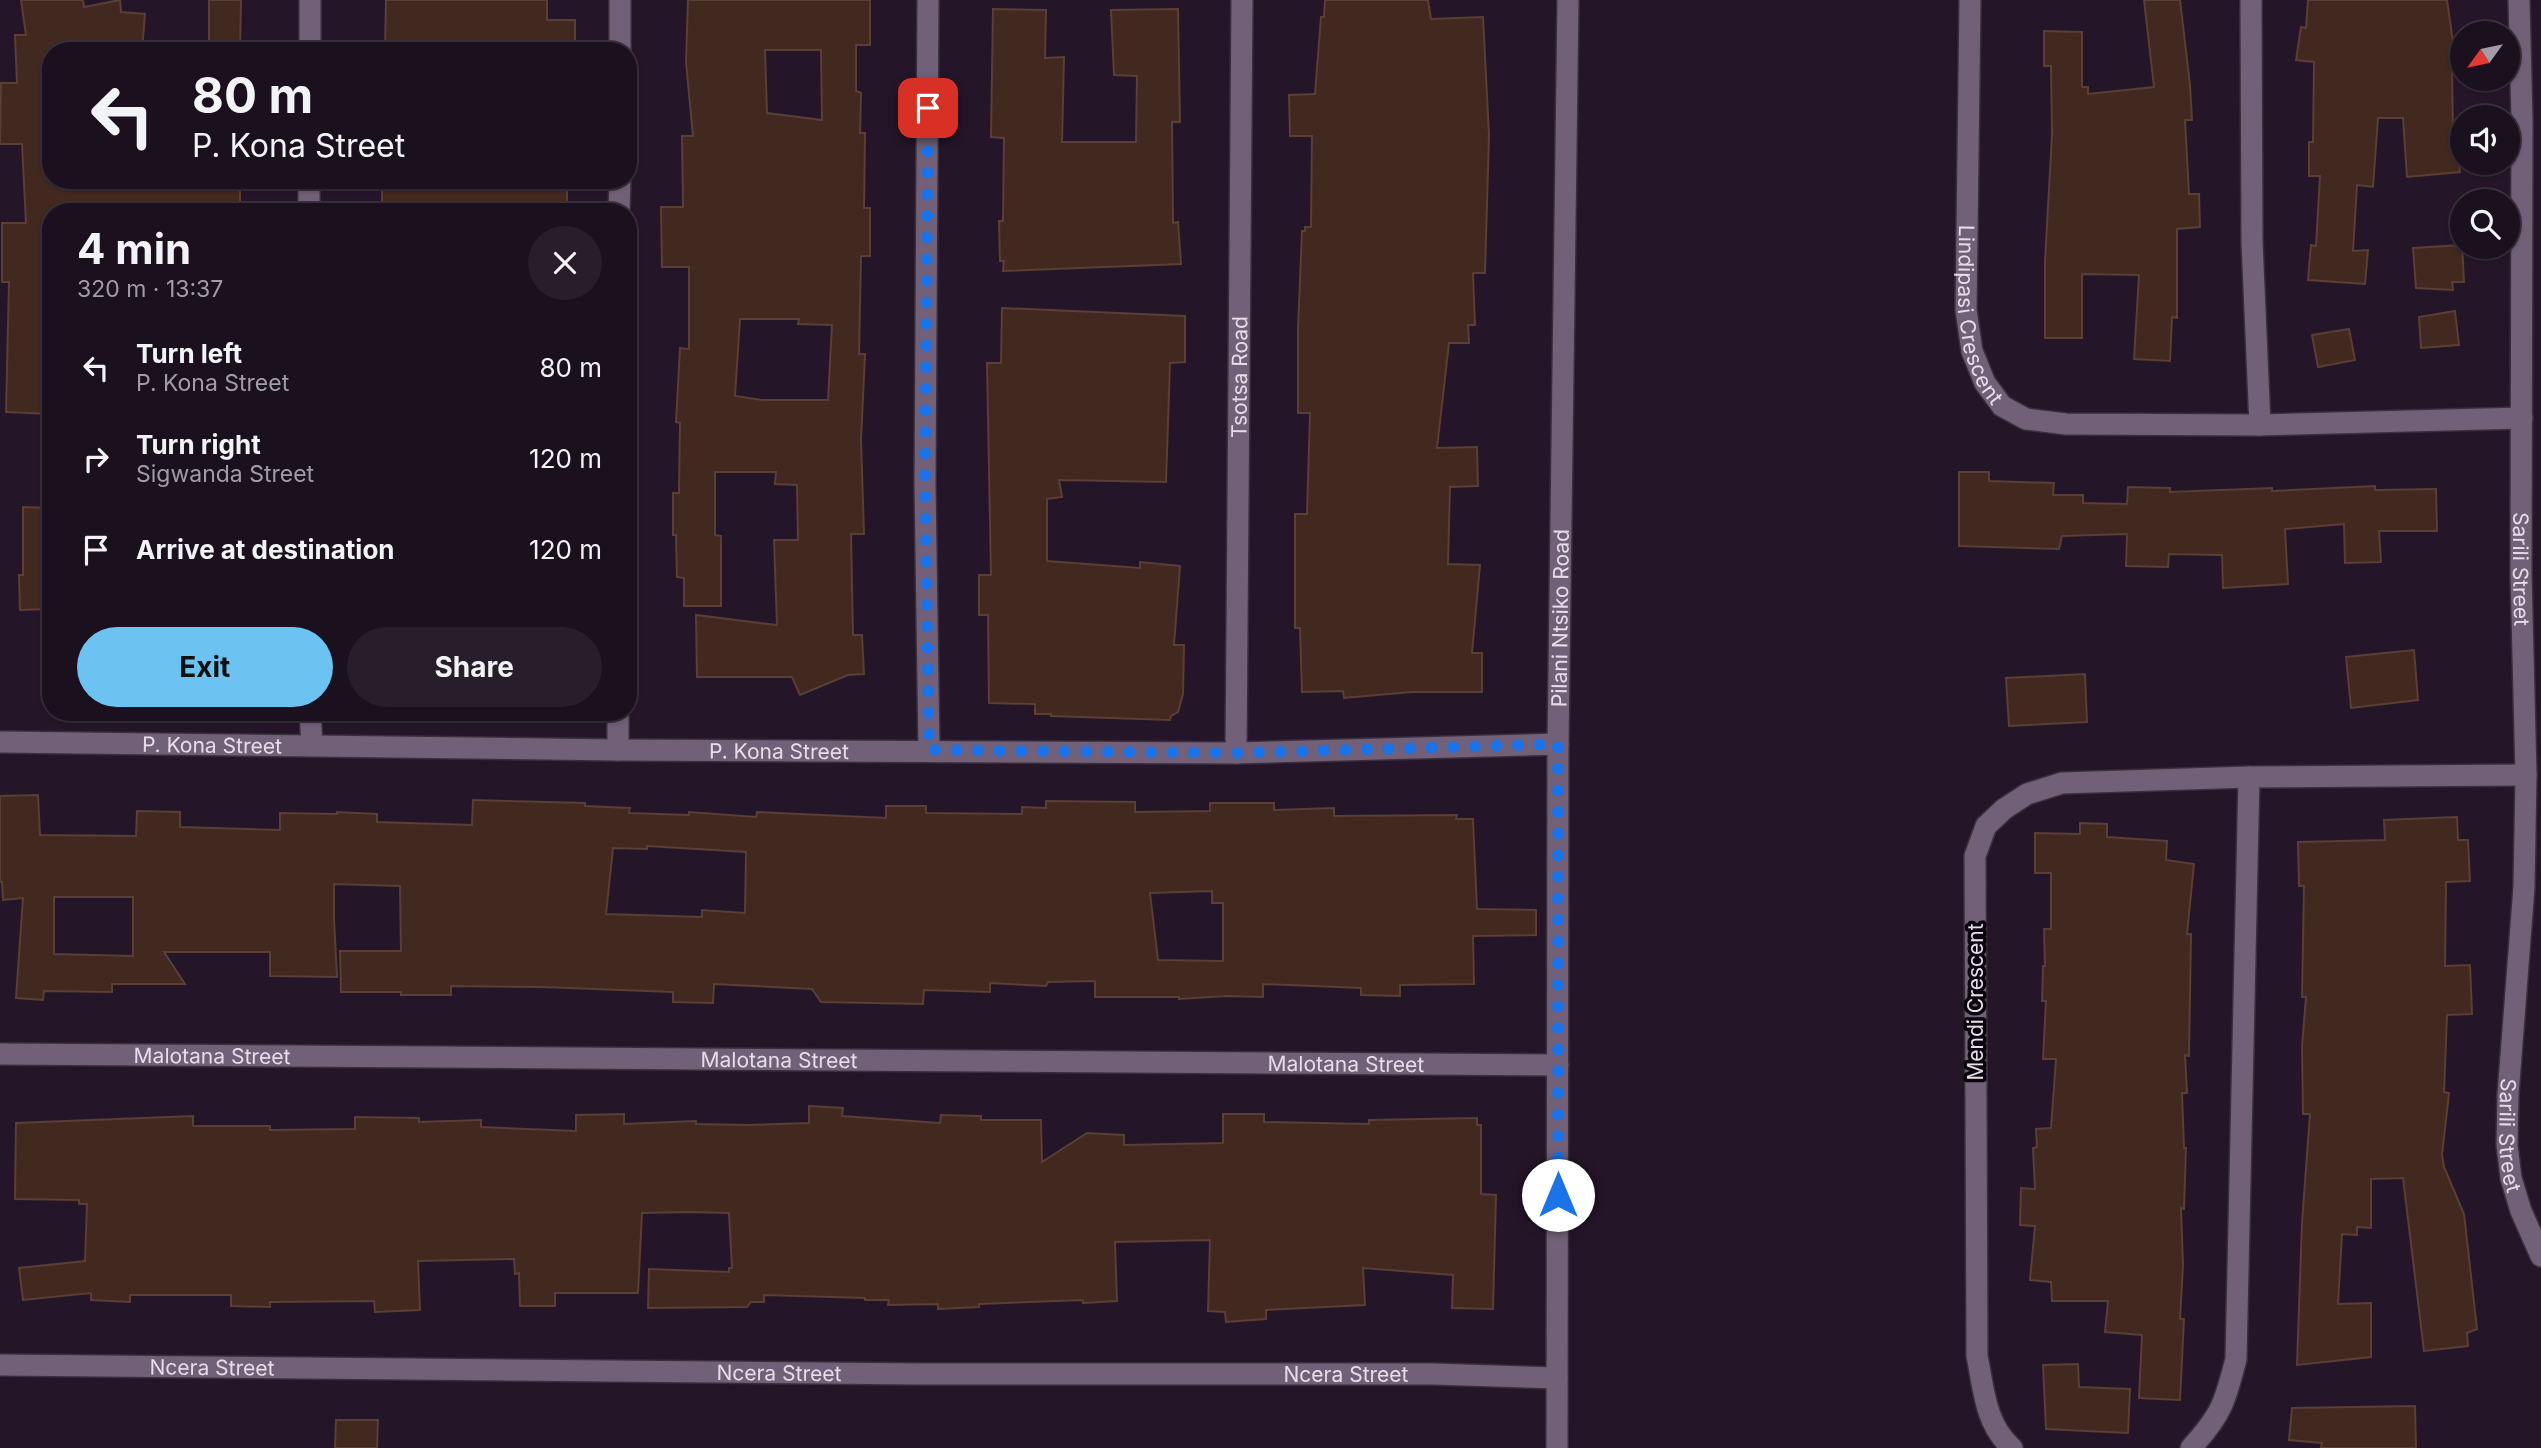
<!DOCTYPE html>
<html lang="en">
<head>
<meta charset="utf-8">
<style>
	:root { --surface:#1b101e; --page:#281e2b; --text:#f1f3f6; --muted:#a09da4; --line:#39303c; --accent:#6cc3f2 }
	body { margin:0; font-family:Inter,sans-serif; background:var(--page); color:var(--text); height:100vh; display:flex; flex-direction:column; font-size:26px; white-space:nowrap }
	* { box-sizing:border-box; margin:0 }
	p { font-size:23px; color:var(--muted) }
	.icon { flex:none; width:38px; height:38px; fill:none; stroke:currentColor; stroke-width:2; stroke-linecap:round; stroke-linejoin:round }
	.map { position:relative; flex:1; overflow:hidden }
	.panel { position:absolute; left:42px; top:203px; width:595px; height:518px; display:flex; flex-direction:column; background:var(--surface); border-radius:28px; box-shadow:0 2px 5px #0004,0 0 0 2px var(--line) }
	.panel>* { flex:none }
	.banner { position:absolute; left:42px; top:42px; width:595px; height:147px; border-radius:28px; box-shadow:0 2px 5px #0004,0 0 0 2px var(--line); background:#1b101e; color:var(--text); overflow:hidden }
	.needle { width:46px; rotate:237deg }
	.buttons { position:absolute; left:2450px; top:21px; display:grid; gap:14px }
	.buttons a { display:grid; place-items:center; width:70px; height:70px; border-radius:50%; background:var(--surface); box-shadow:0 2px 5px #0004,0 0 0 2px var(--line); font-size:35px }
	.pin { position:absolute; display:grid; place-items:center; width:60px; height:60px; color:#fff; margin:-30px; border-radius:14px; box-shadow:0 4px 10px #0006 }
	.me { position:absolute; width:77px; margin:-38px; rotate:0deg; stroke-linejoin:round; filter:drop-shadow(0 0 5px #0008) }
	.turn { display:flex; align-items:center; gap:24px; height:147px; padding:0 35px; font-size:32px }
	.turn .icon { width:91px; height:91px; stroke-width:2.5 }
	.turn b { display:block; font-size:49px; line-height:60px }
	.round { display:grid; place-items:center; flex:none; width:74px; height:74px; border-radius:37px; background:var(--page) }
	.summary { display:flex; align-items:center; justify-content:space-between; height:119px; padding:0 35px }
	h1 { font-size:42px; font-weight:700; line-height:52px }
	.primary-button { display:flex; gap:14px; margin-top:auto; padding:14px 35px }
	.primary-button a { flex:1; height:80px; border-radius:42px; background:var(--accent); color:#111; font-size:28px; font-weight:700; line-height:80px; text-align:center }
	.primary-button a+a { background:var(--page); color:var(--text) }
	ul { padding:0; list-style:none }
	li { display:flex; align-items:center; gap:21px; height:91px; padding:0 35px }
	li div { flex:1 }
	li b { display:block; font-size:26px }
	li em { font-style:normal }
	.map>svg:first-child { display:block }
</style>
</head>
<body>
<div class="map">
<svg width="2541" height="1448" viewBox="0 0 2541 1448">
	<rect width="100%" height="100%" fill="#241628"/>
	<g fill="#42291f" stroke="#593f35" stroke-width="2" fill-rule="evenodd">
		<path d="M21 0H83L84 7 120 0 121 12 145 14 142 51H51V180H240V211H182V208H139V206L51 210V414L6 412 9 282H2V223H26L22 144H0L1 83H17L15 35H26Z"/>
		<path d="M209 0H241L240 51H209Z"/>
		<path d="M386 0H547V20H575V51H385Z"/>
		<path d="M688 0H870V45H856V91L861 93 860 133H865L864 208H870V256H861L859 354H865L861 440 864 534H851L853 635H862L864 674 848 675 800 695 792 677H697L696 615 777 625 774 540H798L797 485 775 484 776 472H715V535L721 536V606H684V578L677 577 676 535H673V493H679V488L680 423 676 422 680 348 689 349V267H662L661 207H683L682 136H693L686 62ZM765 50H821L822 120 767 113ZM740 319H799L798 324 832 325 828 400H762L735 396Z"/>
		<path d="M1325 0H1428L1431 19 1483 17 1489 135 1485 273H1473L1475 325H1468L1469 343H1449L1437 448 1477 447 1478 486 1450 487 1448 564 1480 565 1472 653H1482V692H1412L1344 698 1343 691 1302 692 1300 628H1295V514H1307L1310 413H1298V329L1302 231H1305V227H1311L1312 136H1290L1289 95 1315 94 1321 17H1324Z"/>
		<path d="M2144 0H2180L2190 85 2192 120H2185L2189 194H2199L2200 227 2177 229V318L2172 317 2170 361 2134 359 2139 275 2082 274V338H2045V261L2052 135 2051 66H2044V31L2082 32V87H2088V94L2154 87Z"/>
		<path d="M2308 0H2447L2456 63H2452L2453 138H2457L2460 172 2407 177 2403 118H2378L2373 187 2357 185 2353 251 2368 250 2365 284 2308 280 2311 245 2316 246 2320 176H2309V142H2313L2314 62 2296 60 2301 27 2306 28Z"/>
		<path d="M993 9 1046 10 1045 58 1064 57 1062 142H1136L1137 76 1114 75 1111 10 1178 9 1180 122H1172L1173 223 1178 222 1181 264 1003 271 1004 261H1000L999 221H1003L1004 138 991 137Z"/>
		<path d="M382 180H567V212L382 210Z"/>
		<path d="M2462 245 2464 282H2452L2453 290 2416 288 2413 248Z"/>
		<path d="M1002 308 1185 316V362L1170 363 1166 482 1059 480 1062 497 1047 499V561L1140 568V562L1180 566 1174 645H1184L1183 694 1178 712 1171 716 1170 720 1051 716V714H1035V704L989 703 988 615H979V575H991L987 363H1001Z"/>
		<path d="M2455 311 2459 345 2421 348 2419 317Z"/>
		<path d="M2349 329 2355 360 2318 367 2312 335Z"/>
		<path d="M1959 472H1989V481L2054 483 2053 495H2083V503L2127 504 2128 487 2170 488V492L2272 488V491L2375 486V490L2436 489 2437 531H2379L2381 562 2345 563 2344 524 2285 529 2288 584 2223 588 2222 555 2169 554 2168 567 2126 566 2127 534 2062 536 2059 549 1959 546Z"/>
		<path d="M23 507 51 508V609L20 610 19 575H23Z"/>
		<path d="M2414 650 2418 700 2351 708 2346 657Z"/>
		<path d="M2085 674 2087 722 2009 726 2006 678Z"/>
		<path d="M38 795 40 835 136 836 137 811 180 812V827L280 830V813L337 814V812L377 814V822L472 825 473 800 585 803V806L630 808 629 813 689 815V812L756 817 757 812 886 818V806H926V813L1022 814V807L1046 808V801L1135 802V812L1210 811V803H1274V810L1334 808V816L1457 815 1456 819H1473L1477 909 1536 910V935L1473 936 1474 984 1400 985V996L1361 995V988L1263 984V997L1227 996 1179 999V997H1095V981L1048 982 1046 986 990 983V992L924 990 923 1004 821 1002 812 989 714 984 713 1003 673 1002V992L542 987 451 986V995H401V992H341L340 951H401L400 886 334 884V919L337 977 270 976V952H164L185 984H112V992L44 991 43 1000 16 998 23 898 3 900 2 882H0V796ZM647 846 746 852 745 913 702 910V917L606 914 613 848 647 849ZM1212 891V903H1223V961L1158 960 1150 893ZM54 897H133V956L54 954Z"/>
		<path d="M2457 817 2458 840H2468L2470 881 2446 882 2445 966 2470 965 2472 1014 2447 1015 2444 1092 2449 1093 2442 1155 2444 1167 2464 1214 2477 1329 2467 1333 2468 1346 2424 1351 2403 1178 2371 1179V1228L2357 1227V1235L2342 1234 2338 1304 2371 1303V1357L2297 1365 2302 1222 2310 1114H2303L2302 1046 2306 997H2302L2304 886H2299L2298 842 2385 840 2384 820Z"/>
		<path d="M2080 823 2107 824V837L2167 841 2166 860 2194 864 2187 934H2191L2189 1056 2185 1055 2187 1093H2182L2184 1148H2186L2184 1209 2181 1208 2183 1265 2180 1319H2184L2180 1400 2139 1398 2142 1335 2105 1332 2108 1301H2052L2051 1282 2030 1280 2035 1226 2020 1225 2021 1188 2035 1189 2033 1148 2037 1147 2036 1129 2051 1128 2056 1059H2043L2046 1001H2042L2043 966H2045L2044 929H2051V873H2035V833L2080 834Z"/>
		<path d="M809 1106 843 1108 842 1116 940 1123 941 1115 981 1116V1120H1041L1042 1162 1087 1133 1124 1135V1145L1223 1143V1114H1264V1122L1369 1124V1120L1477 1118V1125H1481V1194L1496 1195 1493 1309 1452 1308 1453 1275 1363 1268 1365 1305 1266 1310V1319L1226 1322 1225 1312 1208 1311 1210 1240 1115 1242 1117 1301 1083 1303V1300L979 1304V1307L938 1309V1304L888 1305 889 1300H865V1298L764 1295V1302H751L747 1307 648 1308 649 1269 729 1272V1268H732L729 1213 689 1212 642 1213 638 1293H555V1306H520L519 1273 515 1274 514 1259 418 1261 420 1310 375 1312 374 1301 270 1302V1307L231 1306V1295H130V1302L91 1300V1293L23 1300 19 1268 85 1261 87 1204H79V1200L15 1199 16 1123 193 1116V1126H270V1130L355 1129V1117L419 1118V1122L481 1120V1127L576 1131V1115L624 1114V1124L696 1121V1124L748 1125 809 1123Z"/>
		<path d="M2078 1364 2079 1387 2130 1389 2128 1433 2046 1429 2043 1365Z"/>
		<path d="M2415 1406 2416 1448H2321L2322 1443 2289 1440 2292 1408Z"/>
		<path d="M336 1420H378L377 1448H335Z"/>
	</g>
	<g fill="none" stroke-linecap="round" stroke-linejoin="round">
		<defs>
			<g id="street">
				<path d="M928 0 925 484 929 750"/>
				<path id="s1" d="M1970 0 1966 310 1972 351 1985 383 2002 406 2026 419 2066 424 2260 425 2522 418"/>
				<path d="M2251 0 2252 242 2260 425"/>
				<path id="s2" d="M2519 0 2522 120 2521 574 2526 775 2524 887 2508 1095 2507 1145 2511 1178 2521 1211 2541 1256"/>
				<path d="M310 51V0"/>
				<path d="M620 51V0"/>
				<path d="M309 212V180"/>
				<path d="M619 212 620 180"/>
				<path d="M310 712 312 745"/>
				<path d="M618 712V750"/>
				<path id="s3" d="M0 742 618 750 1236 753 1558 744"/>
				<path id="s4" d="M1236 753 1242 0"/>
				<path id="s5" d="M0 1054 1558 1065"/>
				<path id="s6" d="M0 1365 923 1374H1433L1557 1378"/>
				<path id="s7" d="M1557 1448 1558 744 1568 0"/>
				<path d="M2012 1448C1985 1424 1984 1390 1977 1356L1975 856 1986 826 2004 809 2027 794 2062 783 2249 777 2526 775"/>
				<path d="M2191 1448C2222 1414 2225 1402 2236 1359L2249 777"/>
			</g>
		</defs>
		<use href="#street" stroke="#392f3c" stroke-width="24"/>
		<use href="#street" stroke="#716077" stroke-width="21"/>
	</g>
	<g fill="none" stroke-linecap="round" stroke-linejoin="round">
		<path stroke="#1a73e8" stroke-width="12" stroke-dasharray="0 21.6" d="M928 108 925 484 929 750 1236 753 1558 744V1195"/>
	</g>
	<g text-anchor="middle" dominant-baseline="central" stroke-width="7" stroke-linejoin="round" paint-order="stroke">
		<g font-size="21" fill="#e7ddea" stroke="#0a050c">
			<text stroke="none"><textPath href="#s1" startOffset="317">Lindipasi Crescent</textPath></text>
			<text stroke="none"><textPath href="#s4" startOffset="376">Tsotsa Road</textPath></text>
			<text stroke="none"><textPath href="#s2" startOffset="569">Sarili Street</textPath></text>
			<text stroke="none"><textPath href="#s7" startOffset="830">Pilani Ntsiko Road</textPath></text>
			<text stroke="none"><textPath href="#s3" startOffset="212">P. Kona Street</textPath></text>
			<text stroke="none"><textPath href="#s3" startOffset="779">P. Kona Street</textPath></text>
			<text transform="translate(1975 1002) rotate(-90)">Mendi Crescent</text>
			<text stroke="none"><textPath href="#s5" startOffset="212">Malotana Street</textPath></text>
			<text stroke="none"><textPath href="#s5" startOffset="779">Malotana Street</textPath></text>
			<text stroke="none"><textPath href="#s5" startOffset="1346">Malotana Street</textPath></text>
			<text stroke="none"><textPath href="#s2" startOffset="1136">Sarili Street</textPath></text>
			<text stroke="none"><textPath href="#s6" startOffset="212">Ncera Street</textPath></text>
			<text stroke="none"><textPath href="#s6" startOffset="779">Ncera Street</textPath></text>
			<text stroke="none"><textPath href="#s6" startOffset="1346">Ncera Street</textPath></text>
		</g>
	</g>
</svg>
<div class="buttons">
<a><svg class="needle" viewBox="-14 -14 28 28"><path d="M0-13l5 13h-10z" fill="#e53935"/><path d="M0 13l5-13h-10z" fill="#a09da4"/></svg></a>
<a><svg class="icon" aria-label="sound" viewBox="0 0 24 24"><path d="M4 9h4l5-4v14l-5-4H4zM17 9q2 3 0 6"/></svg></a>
<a><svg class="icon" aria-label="search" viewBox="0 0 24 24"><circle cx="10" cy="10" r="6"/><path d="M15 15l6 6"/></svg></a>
</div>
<div class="pin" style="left:928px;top:108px;background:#d93025"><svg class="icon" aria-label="arrive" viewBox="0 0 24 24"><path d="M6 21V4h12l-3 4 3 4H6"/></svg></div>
<svg class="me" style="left:1558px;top:1195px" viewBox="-20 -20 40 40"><circle r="19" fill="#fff"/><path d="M0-13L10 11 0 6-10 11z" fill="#1a73e8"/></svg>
<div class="banner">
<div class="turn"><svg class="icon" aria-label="left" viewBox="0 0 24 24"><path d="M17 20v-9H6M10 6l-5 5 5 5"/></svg><div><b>80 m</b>P. Kona Street</div></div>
</div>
<section class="panel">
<div class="summary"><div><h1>4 min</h1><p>320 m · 13:37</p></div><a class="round"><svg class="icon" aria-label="close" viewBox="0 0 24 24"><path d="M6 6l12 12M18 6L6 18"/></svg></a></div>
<ul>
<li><svg class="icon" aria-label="left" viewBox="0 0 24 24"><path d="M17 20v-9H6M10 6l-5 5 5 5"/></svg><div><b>Turn left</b><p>P. Kona Street</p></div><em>80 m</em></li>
<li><svg class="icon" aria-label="right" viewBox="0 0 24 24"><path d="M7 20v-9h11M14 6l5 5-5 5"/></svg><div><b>Turn right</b><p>Sigwanda Street</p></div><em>120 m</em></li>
<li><svg class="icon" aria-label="arrive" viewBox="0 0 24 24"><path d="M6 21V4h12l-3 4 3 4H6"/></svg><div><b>Arrive at destination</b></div><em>120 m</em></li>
</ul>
<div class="primary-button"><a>Exit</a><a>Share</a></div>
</section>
</div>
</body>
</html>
